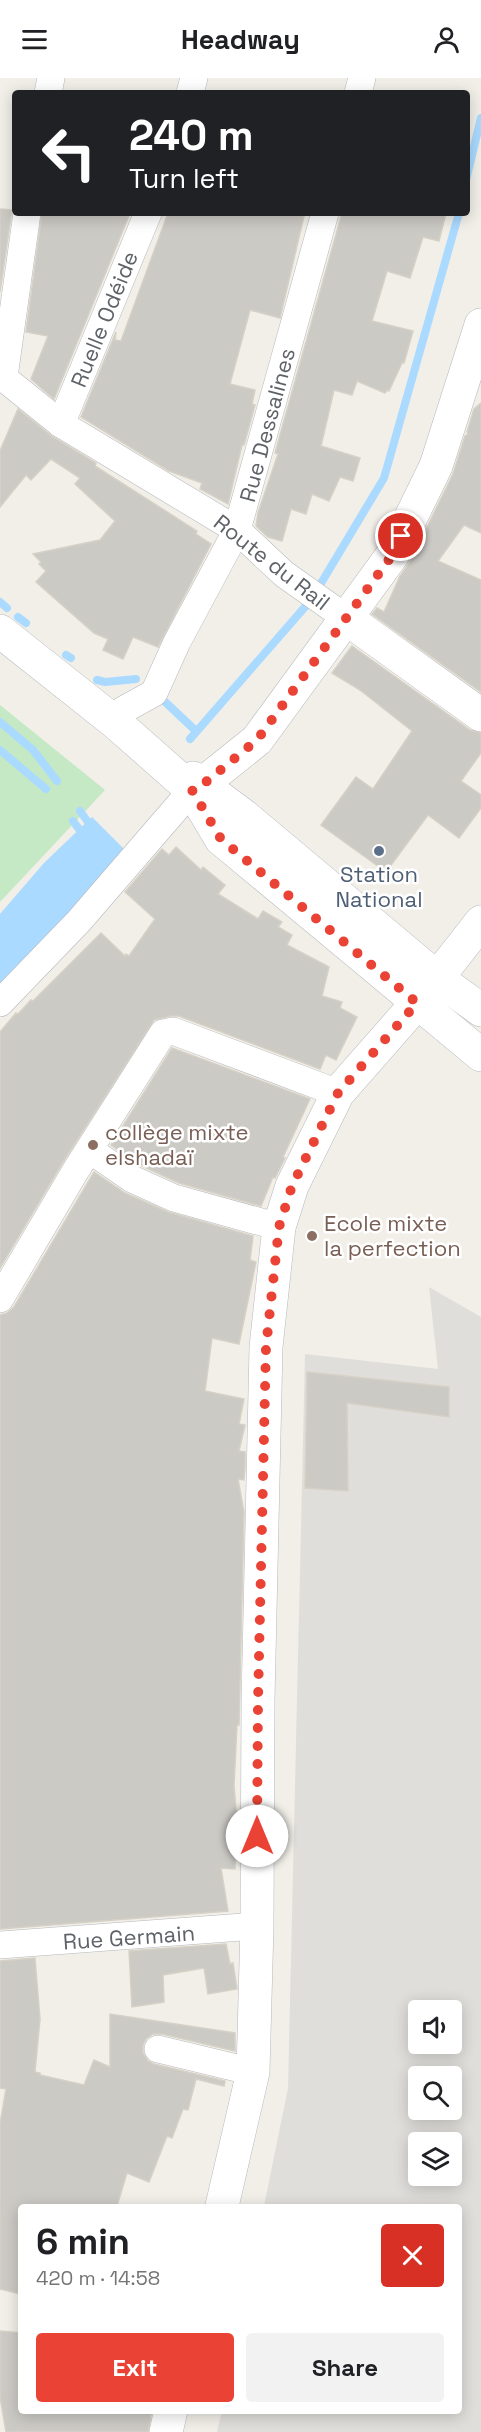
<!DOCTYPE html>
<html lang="en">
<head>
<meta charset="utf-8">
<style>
	:root { --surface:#fff; --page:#f2f2f2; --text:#202124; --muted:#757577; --accent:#ea4335 }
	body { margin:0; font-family:"Space Grotesk",sans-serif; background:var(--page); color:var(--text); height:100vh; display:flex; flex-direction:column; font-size:22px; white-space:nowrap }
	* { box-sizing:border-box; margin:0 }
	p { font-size:20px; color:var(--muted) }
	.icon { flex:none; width:33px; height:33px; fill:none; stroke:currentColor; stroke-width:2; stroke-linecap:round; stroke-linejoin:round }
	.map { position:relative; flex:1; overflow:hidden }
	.sheet { position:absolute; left:18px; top:2126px; width:444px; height:210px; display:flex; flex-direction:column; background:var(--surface); border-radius:6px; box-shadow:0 3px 15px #0003 }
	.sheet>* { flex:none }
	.banner { position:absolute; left:12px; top:12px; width:458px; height:126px; border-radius:6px; box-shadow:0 3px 15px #0003; background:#202124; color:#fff; overflow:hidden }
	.controls { position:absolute; left:408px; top:1922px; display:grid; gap:12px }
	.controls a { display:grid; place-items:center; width:54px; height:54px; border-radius:6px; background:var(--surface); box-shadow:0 3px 15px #0003; font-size:30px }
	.pin { position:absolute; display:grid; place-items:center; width:51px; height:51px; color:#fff; margin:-26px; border:3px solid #fff; border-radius:50%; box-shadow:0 2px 6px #0007 }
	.me { position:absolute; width:66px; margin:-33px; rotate:0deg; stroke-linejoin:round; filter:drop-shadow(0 0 4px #0008) }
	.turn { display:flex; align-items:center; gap:21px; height:126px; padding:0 18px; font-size:27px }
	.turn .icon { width:78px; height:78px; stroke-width:2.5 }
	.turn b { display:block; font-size:42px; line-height:51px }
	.round { display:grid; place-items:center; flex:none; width:63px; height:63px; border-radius:6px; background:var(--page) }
	.headline { display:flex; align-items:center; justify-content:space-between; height:102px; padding:0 18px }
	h1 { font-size:36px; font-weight:700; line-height:45px }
	.button { display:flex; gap:12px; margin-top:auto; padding:12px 18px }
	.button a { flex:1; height:69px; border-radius:6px; background:var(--accent); color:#fff; font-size:24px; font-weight:700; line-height:69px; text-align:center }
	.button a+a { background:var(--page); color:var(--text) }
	header { display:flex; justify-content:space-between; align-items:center; height:78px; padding:0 18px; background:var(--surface); font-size:27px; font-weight:700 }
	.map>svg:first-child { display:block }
</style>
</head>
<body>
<header><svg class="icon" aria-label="menu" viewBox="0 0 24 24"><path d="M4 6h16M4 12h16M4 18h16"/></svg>Headway<svg class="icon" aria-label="person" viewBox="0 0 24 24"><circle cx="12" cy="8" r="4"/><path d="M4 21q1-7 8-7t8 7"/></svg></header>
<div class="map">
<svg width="481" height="2354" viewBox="0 0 481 2354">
	<rect width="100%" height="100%" fill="#f1efe8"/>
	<path fill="#e0deda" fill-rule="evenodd" d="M429 1209 481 1239V2354H217L222 2333 459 2332V2128H264L288 2010 305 1276 438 1291ZM418 1932H452V1965H418ZM418 1998H452V2031H418ZM418 2064H452V2097H418Z"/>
	<path fill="#c5e8c5" d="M0 627 105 712 0 824Z"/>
	<path fill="#aadaff" d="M92 739 126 773 0 908V836L44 785Z"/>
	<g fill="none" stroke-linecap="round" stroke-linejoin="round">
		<g stroke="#aadaff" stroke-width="8">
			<path d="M466 102 481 40"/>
			<path d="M0 524 7 530"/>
			<path d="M18 539 26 545"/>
			<path d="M66 577 71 580"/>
			<path d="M97 602 105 604 136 601"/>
			<path d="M162 621 196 653"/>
			<path d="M0 644 33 672 57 703"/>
			<path d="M190 661 311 522 384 400 459 135"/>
			<path d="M0 672 46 711"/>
			<path d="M80 733 93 751"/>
			<path d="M73 743 85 759"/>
		</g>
	</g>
	<g fill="#cccac5" stroke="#d6d1c6" stroke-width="1.5">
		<path d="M0 131 12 132 0 214Z"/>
		<path d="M42 135H130L54 321 31 301 48 258 26 254Z"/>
		<path d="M168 135H292L304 138 280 240 250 232 230 306 255 312 252 326 255 327 244 367H242L228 426 200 411 202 405 169 393 81 339 116 254 115 262 121 263Z"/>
		<path d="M342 135H446L439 163 423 159 410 200 387 193 372 243 413 253 404 285H402L389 313 387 312 385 315 357 303 352 317 334 312 321 368 360 380 353 403 340 399 329 423 312 416 306 436 291 431 282 463 268 459 256 448 258 435 278 376 275 375Z"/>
		<path d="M481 325V455L464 447 438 483 481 502V614L372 536 377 530 384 534 400 498 410 484 453 396 465 358 468 356 467 354 474 331Z"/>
		<path d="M18 331 53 359 96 385 95 388 197 453 196 456 211 466 158 569 133 559 123 581 103 572 108 561 94 555 36 504 46 493 39 486 41 484 33 476 100 462 115 443 75 406 80 400 51 381 31 402 26 397 0 429V373Z"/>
		<path d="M352 568 470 652 481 655V675L461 703 481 717V730L459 760 428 737 386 794 321 747 356 699 373 711 412 653 360 612 332 595Z"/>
		<path d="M176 769 201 792 203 789 225 807 218 816 258 841 263 833 282 844 278 849 292 857 287 867 329 889 322 918 342 924 340 930 357 939 336 982 326 977 320 991 179 938H170L154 942 63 1084 0 1190V954L16 935 18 936 31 922 33 923 101 855 125 878 126 876 129 878 155 841 125 814 162 771 169 777Z"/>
		<path d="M172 970 310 1021 283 1079 285 1080 275 1100 273 1099 261 1128 179 1105 140 1087 111 1067Z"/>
		<path d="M94 1094 125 1115 168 1134 253 1158 250 1182 256 1184 239 1266 212 1260 205 1313 244 1321 239 1346 245 1347 239 1373 245 1374V1390L244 1402 238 1401 244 1434 239 1647H237L234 1708 237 1743 235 1791 221 1790 228 1833 0 1851V1237L7 1235 14 1229Z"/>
		<path d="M307 1294 449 1309V1339L347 1325 348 1413 305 1410Z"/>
		<path d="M226 1866 230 1886 233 1885 237 1911 208 1916 204 1890 163 1897 164 1924 132 1929 129 1873Z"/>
		<path d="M35 1880 40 1941 35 1994 40 1995V1997L84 2007 94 1982 110 1989V1936L235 1955V1973L162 1956H153L146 1961 143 1967V1975L148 1983 154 1986 225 2003 224 2008 196 2001 188 2032 183 2031 172 2060 167 2058 149 2104 127 2095 117 2128H21V2216L0 2211V2046L6 2011 0 2010V1883Z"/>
		<path d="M0 2253 21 2255V2332H152L148 2354H6L0 2319Z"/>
	</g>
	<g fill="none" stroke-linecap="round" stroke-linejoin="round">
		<defs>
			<g id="minor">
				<path d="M48 15 51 0"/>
				<path d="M190 15 194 0"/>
				<path d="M358 15 362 0"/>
				<path d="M0 297 61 346 237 452 284 496 346 540"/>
				<path d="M4 299 27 135"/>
				<path d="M61 346 148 135"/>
				<path d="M123 632 154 615 177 564 237 452 325 135"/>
				<path d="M0 925 79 843 192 712"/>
				<path d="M90 1072 132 1101 174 1120 279 1149"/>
				<path d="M0 1221 76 1092 163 955 173 953 338 1015"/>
				<path d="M0 1867 257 1848"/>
				<path d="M158 1971 253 1994"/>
			</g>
			<g id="tertiary">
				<path d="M346 540 481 637"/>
				<path d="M192 712 201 707 257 662 393 476 436 388 481 247"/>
				<path d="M222 2128 253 1994 257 1848 258 1623 266 1269 279 1149 292 1108 338 1015 417 925"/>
				<path d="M166 2354 171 2332"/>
			</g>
			<g id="secondary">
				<path d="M0 553 116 645 192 712 221 761 481 977"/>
				<path d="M193 700 244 738 437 900 481 932"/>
				<path d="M423 918 481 844"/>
			</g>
		</defs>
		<use href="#minor" stroke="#b5b8bc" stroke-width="28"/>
		<use href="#tertiary" stroke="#b5b8bc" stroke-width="34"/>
		<use href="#secondary" stroke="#b6babf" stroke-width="34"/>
		<use href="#minor" stroke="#fff" stroke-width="27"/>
		<use href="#tertiary" stroke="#fff" stroke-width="33"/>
		<use href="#secondary" stroke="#fff" stroke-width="33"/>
	</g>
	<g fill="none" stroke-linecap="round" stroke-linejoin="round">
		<path stroke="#ea4335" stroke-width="10" stroke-dasharray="0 18" d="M257 1758 258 1623 266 1269 279 1149 292 1108 338 1015 417 925 221 761 192 712 201 708 257 662 393 476 401 458"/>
	</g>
	<circle fill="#5c6f8a" stroke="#fff" stroke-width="2" cx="379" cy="773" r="6"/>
	<g fill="#8d6e63" stroke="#fff" stroke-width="2">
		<circle cx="93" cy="1067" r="6"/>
		<circle cx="312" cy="1158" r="6"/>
	</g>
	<g text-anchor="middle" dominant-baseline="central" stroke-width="5" stroke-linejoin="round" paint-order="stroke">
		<g font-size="22" fill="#5f6368" stroke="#fff">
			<text transform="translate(104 241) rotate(-68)">Ruelle Odéide</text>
			<text transform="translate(267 347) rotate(-75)">Rue Dessalines</text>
			<text transform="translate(272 484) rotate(38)">Route du Rail</text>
			<text transform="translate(129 1859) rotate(-4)">Rue Germain</text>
		</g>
		<g font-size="22" fill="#4e5e75" stroke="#fff">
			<text x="379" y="796">Station<tspan x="379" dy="25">National</tspan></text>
		</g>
		<g font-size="22" fill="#785e54" stroke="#fff" text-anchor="start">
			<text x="105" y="1054">collège mixte<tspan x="105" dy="25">elshadaï</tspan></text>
			<text x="324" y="1145">Ecole mixte<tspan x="324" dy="25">la perfection</tspan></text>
		</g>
	</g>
</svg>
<div class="controls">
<a><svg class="icon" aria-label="sound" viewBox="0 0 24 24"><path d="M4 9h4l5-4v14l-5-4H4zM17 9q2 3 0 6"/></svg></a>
<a><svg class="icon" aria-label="search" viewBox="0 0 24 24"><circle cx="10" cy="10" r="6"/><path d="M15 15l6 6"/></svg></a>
<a><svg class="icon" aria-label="layers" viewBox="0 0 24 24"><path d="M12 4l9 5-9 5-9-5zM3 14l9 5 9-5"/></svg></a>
</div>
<div class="pin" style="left:401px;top:458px;background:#d93025"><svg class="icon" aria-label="arrive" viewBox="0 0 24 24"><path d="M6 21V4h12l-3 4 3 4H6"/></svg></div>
<svg class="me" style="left:257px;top:1758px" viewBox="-20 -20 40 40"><circle r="19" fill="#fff"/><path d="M0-13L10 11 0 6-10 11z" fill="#ea4335"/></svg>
<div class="banner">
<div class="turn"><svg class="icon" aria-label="left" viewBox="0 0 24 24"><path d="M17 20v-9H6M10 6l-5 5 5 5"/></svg><div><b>240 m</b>Turn left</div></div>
</div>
<section class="sheet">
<div class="headline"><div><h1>6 min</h1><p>420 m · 14:58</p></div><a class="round" style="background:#d93025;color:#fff"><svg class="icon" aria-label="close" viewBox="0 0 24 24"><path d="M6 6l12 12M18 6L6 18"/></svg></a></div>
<div class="button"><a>Exit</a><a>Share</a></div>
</section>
</div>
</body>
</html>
